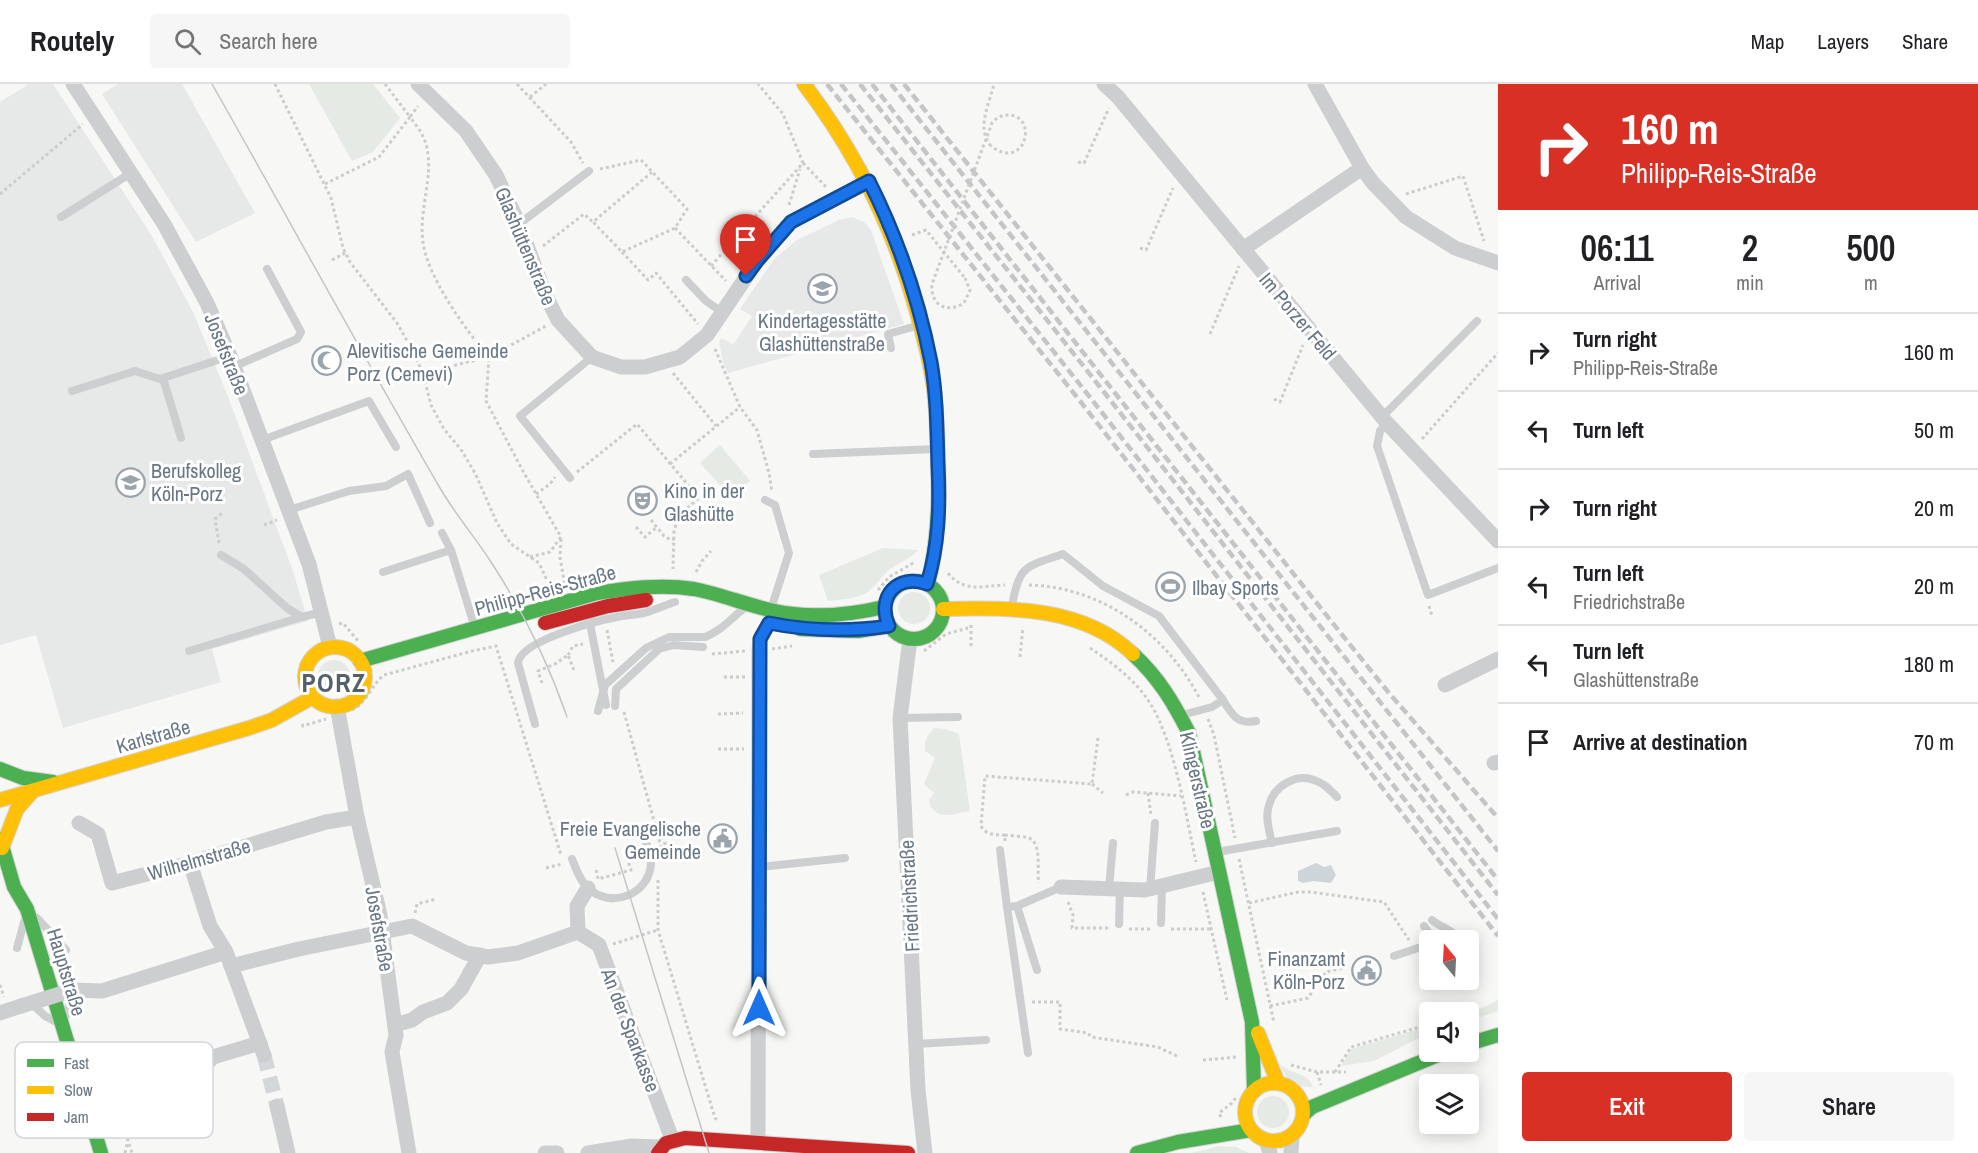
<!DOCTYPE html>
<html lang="en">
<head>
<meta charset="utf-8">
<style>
	:root { --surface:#fff; --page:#f6f6f6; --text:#202124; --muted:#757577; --line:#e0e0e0; --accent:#d93025 }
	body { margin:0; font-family:"Archivo Narrow",sans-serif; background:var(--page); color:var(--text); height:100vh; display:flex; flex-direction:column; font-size:22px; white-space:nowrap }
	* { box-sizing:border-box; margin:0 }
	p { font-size:20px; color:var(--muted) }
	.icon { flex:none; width:33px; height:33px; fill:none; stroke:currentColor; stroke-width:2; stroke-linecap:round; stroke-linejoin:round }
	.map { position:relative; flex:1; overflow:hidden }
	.drawer { display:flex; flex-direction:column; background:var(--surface); width:480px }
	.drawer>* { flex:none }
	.guide { background:#d93025; color:#fff; overflow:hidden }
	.needle { width:39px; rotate:342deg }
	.controls { position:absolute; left:1419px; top:846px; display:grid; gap:12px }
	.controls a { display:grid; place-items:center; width:60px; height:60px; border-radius:6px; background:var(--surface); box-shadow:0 3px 15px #0003; font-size:30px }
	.pin { position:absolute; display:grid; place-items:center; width:51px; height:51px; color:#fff; margin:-62px -26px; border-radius:50% 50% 50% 0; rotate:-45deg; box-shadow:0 0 6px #0007 }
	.pin .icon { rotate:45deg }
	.me { position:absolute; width:66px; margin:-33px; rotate:0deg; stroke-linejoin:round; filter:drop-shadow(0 0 4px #0008) }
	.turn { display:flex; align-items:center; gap:21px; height:126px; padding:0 24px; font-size:27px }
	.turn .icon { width:78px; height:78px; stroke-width:2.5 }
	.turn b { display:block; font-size:42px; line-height:51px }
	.eta { display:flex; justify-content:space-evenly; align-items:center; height:102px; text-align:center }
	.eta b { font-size:36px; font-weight:600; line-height:42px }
	.action { display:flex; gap:12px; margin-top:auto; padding:12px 24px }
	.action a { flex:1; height:69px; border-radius:6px; background:var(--accent); color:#fff; font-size:24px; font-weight:600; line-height:69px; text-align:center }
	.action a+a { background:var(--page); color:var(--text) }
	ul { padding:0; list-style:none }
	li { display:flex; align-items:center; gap:18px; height:78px; padding:0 24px; border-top:2px solid var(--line) }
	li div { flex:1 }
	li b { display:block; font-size:22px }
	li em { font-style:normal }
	header { display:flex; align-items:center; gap:36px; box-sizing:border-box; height:84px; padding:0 30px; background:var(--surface); border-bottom:2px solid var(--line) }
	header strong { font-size:28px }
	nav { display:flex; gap:33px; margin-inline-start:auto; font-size:21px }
	.search { width:420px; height:54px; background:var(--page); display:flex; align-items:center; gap:15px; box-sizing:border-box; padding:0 21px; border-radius:6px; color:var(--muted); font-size:22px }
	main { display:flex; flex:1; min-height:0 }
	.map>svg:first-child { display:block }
</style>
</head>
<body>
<header>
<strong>Routely</strong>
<div class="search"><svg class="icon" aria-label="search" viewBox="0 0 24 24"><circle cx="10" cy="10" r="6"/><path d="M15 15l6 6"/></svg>Search here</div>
<nav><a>Map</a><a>Layers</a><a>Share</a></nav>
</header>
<main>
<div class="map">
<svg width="1498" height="1069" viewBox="0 0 1498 1069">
	<rect width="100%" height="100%" fill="#f7f7f6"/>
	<g fill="#e7e8e8">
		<path d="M29 0H53L152 152 193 228 227 310 293 487 308 537 212 565 221 598 63 644 36 551 0 561V18Z"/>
		<path d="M118 0H182L255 129 196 158 102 10Z"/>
		<path d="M852 133 864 138 871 146 904 240 728 289 723 278 719 258 722 254 733 261 752 232 740 225 774 175 797 156 839 136Z"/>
	</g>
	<g fill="#e6eae4">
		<path d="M309 0H373L400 34 373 68 352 77Z"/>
		<path d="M720 361 750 397 731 413 700 379Z"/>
		<path d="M883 464 918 466C909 476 900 478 890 485 881 492 875 504 866 509 855 515 840 516 828 517L819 491Z"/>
		<circle cx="914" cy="524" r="16"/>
		<circle cx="334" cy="592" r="16"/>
		<path d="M934 644 945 645 959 650 970 727C955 729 940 737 930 722L929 716 934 709 924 700 935 674 925 667C924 657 927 651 934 644Z"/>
		<path d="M1498 916V927L1469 937 1468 928H1461L1478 922 1480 925Z"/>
		<path d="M1429 942V949L1374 977 1341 982 1351 965Z"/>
		<path d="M1280 980C1294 992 1307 987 1313 1003 1297 1004 1285 996 1280 980Z"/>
		<circle cx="1273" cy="1028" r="16"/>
		<path d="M1220 1062 1236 1063 1249 1069H1191Z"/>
	</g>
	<path fill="#ced5d8" d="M1316 779 1324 783 1331 781 1336 791 1331 799 1313 797 1303 799 1298 797V787Z"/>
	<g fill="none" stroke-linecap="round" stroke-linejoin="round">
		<path stroke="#d3d7da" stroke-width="15" stroke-dasharray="15 8" stroke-linecap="butt" d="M264 971 277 1022"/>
		<defs>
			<g id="fast">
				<circle cx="914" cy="526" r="29"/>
				<path d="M928 500C942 443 939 385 936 327"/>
				<path d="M800 545 858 547 889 542"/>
				<path d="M1133 570C1159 594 1173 618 1189 649L1252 938 1254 1007"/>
				<path d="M360 577 597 509C629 504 662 500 694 505 720 510 744 520 770 526 808 535 846 532 884 523"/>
				<path d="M0 685 23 694 53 698"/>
				<path d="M0 755 14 803 27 825 101 1069"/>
				<path d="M1468 960 1498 951"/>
				<path d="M1303 1031 1312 1023 1445 968"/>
				<path d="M1137 1069 1178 1058 1251 1046"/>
			</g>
			<g id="slow">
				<path d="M804 0C857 70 894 144 917 229 926 262 934 293 936 327"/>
				<path d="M943 525C1008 524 1082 521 1133 570"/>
				<circle cx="335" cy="593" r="30"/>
				<path d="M0 716 249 644 272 636 313 613"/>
				<path d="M2 764 17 725 32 708"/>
				<path d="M1258 949 1278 999"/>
				<circle cx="1274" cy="1028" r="29"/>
			</g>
			<g id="jam">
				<path d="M545 539 608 522 646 516"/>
				<path d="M658 1069 666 1059 685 1054 908 1069"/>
			</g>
		</defs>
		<use href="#fast" stroke="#d3d3d4" stroke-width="16"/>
		<use href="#slow" stroke="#d3d3d4" stroke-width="16"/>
		<use href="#jam" stroke="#d3d3d4" stroke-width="16"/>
		<g stroke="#cbcccc" stroke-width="3" stroke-dasharray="3 3" stroke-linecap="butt">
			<path d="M275 0 331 114 343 164 350 178 397 239 415 271 424 293 431 321 444 345 462 367 476 391 497 439 511 460 539 479 551 505"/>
			<path d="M385 0 410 33 418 22"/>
			<path d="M517 0 571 58 583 79"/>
			<path d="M530 13 546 0"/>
			<path d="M991 62C976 45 989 20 994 0"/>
			<path d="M1078 78 1084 79 1109 24"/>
			<path d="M803 79 827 104"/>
			<path d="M600 85 641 76 687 125 675 144 622 168 593 138 652 88"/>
			<path d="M325 100 379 73 410 33C415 40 422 48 425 57 436 90 418 124 423 158 427 192 466 247 489 273L456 281 424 293"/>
			<path d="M0 110 83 40"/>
			<path d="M1406 110 1463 92 1484 157"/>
			<path d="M789 121 800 85"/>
			<path d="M675 144 726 197"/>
			<path d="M912 151 926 146 965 194"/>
			<path d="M543 162 584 130 593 138"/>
			<path d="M1140 164 1146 166 1173 104"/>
			<path d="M622 168 648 196 656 189 698 240"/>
			<path d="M332 176 345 169"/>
			<path d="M711 182 803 79 783 30 758 0"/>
			<path d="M1210 250 1239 182"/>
			<path d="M715 265 740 323 757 346 769 389 772 408"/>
			<path d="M673 289 716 342"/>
			<path d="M1274 315 1280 318 1303 261"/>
			<path d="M1422 355 1498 269"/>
			<path d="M670 380 740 323"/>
			<path d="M577 388 637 340 699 414 679 431 674 447 673 485"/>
			<path d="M536 410 550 400 555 393"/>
			<path d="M651 436 664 452 671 456 674 455"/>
			<path d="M264 441 277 436"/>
			<path d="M636 443 645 453 657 443"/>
			<path d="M561 455 560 474 565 501"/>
			<path d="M219 459 215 435 222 429"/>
			<path d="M530 473 550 468 561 453 524 389 486 317 489 273 546 242"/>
			<path d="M696 488 702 477 711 467"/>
			<path d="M948 489C964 509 981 502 1005 501"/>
			<path d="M1029 501C1103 503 1167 551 1200 615"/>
			<path d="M878 506 889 493 915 478"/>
			<path d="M1429 522 1432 532"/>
			<path d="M339 540 343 539 359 558"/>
			<path d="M971 541V565"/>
			<path d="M607 546 613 578"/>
			<path d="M1090 564C1111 578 1133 594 1148 616 1174 654 1186 732 1196 778"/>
			<path d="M772 565 792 562"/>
			<path d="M924 567 946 550 968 544"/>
			<path d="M712 570 745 567"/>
			<path d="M568 571 573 562 583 560"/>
			<path d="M1020 573 1023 543"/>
			<path d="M724 593H746"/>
			<path d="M542 599 538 587 555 580 568 571 575 589"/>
			<path d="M352 626C367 619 371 601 384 591L472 567 496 562 561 771"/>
			<path d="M624 628 662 766"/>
			<path d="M718 630 743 629"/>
			<path d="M1208 635 1214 651 1235 754"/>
			<path d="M302 640 303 642 326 635"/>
			<path d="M718 665H744"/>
			<path d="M1092 700 1103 709"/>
			<path d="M1148 709 1151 731"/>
			<path d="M1126 711 1133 708 1181 712"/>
			<path d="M658 735 665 759 662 763"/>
			<path d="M1005 751C1012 752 1022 752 1029 754 1043 760 1036 789 1039 799"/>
			<path d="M1005 757V751C995 751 986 751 981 742L985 692 1092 700 1098 654"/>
			<path d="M1239 775 1274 939"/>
			<path d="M546 784 562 780"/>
			<path d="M596 786 598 795 631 786 628 777"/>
			<path d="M658 796V846L715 1034 719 1037"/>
			<path d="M1203 808 1227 916"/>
			<path d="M1068 818 1073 831 1072 844H1110"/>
			<path d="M1249 819 1298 808H1310L1384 818 1409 856"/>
			<path d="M415 829 417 820 436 815"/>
			<path d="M1129 845H1152"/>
			<path d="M1171 845H1212"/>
			<path d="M613 860 658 846"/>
			<path d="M0 901 4 913"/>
			<path d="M1032 918H1060V945L1088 949 1091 953 1158 963 1179 973"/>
			<path d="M1270 922 1308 914 1326 888 1343 884"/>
			<path d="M38 963 48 961"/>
			<path d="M1203 976 1237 973"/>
			<path d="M1291 981 1317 988H1346"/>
			<path d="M44 984 51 987 59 1013 66 1018"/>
			<path d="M1317 988 1321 1001"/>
			<path d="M1335 988 1351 963 1430 940"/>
			<path d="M1221 1033 1219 1029 1232 1019 1237 1012"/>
			<path d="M129 1060 132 1069"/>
			<path d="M125 1069 132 1037"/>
		</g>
		<g stroke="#cccecf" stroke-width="8">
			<path d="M61 133 131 89"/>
			<path d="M519 140 589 87"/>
			<path d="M686 196 706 217 722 228"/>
			<path d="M891 264 888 250 920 241"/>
			<path d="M233 283 297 255 301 248 267 185"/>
			<path d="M163 294 181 354"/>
			<path d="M72 307 135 287 160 295 230 272"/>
			<path d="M1382 333 1477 237"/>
			<path d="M1387 339 1380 347 1377 362 1428 511 1498 484"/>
			<path d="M262 356 369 317 396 363"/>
			<path d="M813 370 936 365"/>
			<path d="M570 394 520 332 592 273"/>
			<path d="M765 416 775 421 789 469 771 525"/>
			<path d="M289 426 349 407 386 402 408 390 430 439"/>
			<path d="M442 449 451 466 475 544"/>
			<path d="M221 471 244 485 287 524 302 533 322 528"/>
			<path d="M383 488 451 466"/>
			<path d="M1012 522C1019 480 1026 483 1063 470L1103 502 1159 532 1223 616 1212 623 1182 631"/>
			<path d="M592 536 590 540 606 621"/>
			<path d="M705 553C723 546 732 533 746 523"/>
			<path d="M189 567 302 533"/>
			<path d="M1223 616C1232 631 1238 641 1256 637"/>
			<path d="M900 634 958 633"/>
			<path d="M535 640 518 579C520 557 596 537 617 533 626 531 635 531 644 529 655 526 665 521 675 518"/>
			<path d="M1272 759C1269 746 1265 733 1269 721 1274 702 1296 689 1314 696 1324 699 1330 706 1337 713"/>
			<path d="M1000 766 1007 823"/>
			<path d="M1217 768 1337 747"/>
			<path d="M572 775C576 785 580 797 588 804 611 826 650 810 651 779 651 771 648 763 645 756"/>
			<path d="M759 783 845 774"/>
			<path d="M1109 804 1113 759"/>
			<path d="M1150 805 1155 739"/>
			<path d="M1017 822 1037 886"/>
			<path d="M37 834 66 866"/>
			<path d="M1432 836C1441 844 1453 845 1458 856"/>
			<path d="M1161 839 1162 802"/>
			<path d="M1119 840 1120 805"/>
			<path d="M1424 842 1433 855 1431 856"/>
			<path d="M17 864 24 838"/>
			<path d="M1394 872 1424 862 1430 858"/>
			<path d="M32 920 45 932 58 939"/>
			<path d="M65 934 73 910"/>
			<path d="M916 960 986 956"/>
			<path d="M1028 969 1007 823 1017 822 1061 803"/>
		</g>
		<g stroke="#cccecf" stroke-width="15">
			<path d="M73 0 164 140 207 219 230 272 309 480 330 563"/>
			<path d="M418 0 466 47 496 91 519 140 545 210 558 236 592 273 621 283H645L680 273 707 251 757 177 791 138 869 97"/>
			<path d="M1104 0 1118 13 1387 339 1498 457"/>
			<path d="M1315 0 1362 84 1373 99 1406 133 1455 164 1498 179"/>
			<path d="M1243 165 1362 84"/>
			<path d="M910 555 900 634 918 1006 925 1069"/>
			<path d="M1445 601 1498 575"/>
			<path d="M337 622 357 733 380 831 396 951 392 968 409 1069"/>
			<path d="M1494 679 1498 678"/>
			<path d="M79 739 98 750 112 799 190 779 326 738 357 733"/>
			<path d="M190 779 210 842 226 868 264 971"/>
			<path d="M1061 803 1145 806 1219 788"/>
			<path d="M578 848 599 861 672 1055"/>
			<path d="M231 882 299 865 412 842 466 869 488 873 518 869 578 848 577 822 588 804"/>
			<path d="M73 906 102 907 226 868"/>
			<path d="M0 929 21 922"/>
			<path d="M395 941 412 936 423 928 447 919 461 905 480 871"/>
			<path d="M277 1022 288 1069"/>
			<path d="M135 1023 160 1007 187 1000 213 973 260 959"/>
			<path d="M1266 1056 1270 1069"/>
			<path d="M758 1059 759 566 760 555 769 539"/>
			<path d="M545 1069H557"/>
			<path d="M588 1069 632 1062 660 1063"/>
			<path d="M1291 1069 1292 1051"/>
		</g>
		<use href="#fast" stroke="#4caf50" stroke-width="14"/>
		<use href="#slow" stroke="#ffc107" stroke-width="14"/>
		<use href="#jam" stroke="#c62828" stroke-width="14"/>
		<g stroke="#c3c5c6" stroke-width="1.5">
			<path d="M212 0C288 134 362 270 440 404 455 430 475 453 491 478 523 527 548 578 567 633"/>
			<path d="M615 764 709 1069"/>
		</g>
		<g stroke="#c3c5c6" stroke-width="4.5" stroke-dasharray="9 4.5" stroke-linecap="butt">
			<path d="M827 0 1080 317 1498 852"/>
			<path d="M841 0 1089 312 1498 835"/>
			<path d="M860 0 1100 303 1498 811"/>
			<path d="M872 0 1498 796"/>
			<path d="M891 0 1498 767"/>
			<path d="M904 0 1343 552 1389 609 1498 734"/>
		</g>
		<path stroke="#cbcccc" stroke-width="3" stroke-dasharray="3 3" stroke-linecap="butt" d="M965 194 970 206 964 219C947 230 930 221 932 200L992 39C997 33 1002 31 1009 31 1039 33 1025 88 991 62"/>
		<g stroke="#cccecf" stroke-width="8">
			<path d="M615 622 616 605 659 565 673 561 703 563"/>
			<path d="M598 627 605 601 646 564 669 553H705"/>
		</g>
		<path stroke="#cccecf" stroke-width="15" d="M21 922 73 906"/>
	</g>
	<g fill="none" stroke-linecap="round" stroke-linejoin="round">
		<defs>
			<path id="route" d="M746 192 757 177 791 138 869 97C897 153 919 216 931 278 937 312 937 348 938 382 940 422 939 461 927 500 897 489 876 513 889 542 848 548 809 547 769 539L760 555 759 924"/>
		</defs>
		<use href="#route" stroke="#114b97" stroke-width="15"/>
		<use href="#route" stroke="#1a73e8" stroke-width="10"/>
	</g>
	<defs>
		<symbol id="school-ring" viewBox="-11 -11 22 22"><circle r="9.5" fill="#fff" stroke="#9aa4ad" stroke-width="1.5"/><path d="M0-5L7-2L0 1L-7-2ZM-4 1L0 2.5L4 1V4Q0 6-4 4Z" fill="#9aa4ad"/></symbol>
		<symbol id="mosque-ring" viewBox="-11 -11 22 22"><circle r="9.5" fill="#fff" stroke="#9aa4ad" stroke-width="1.5"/><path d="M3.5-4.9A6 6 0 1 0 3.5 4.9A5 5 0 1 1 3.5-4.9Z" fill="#9aa4ad"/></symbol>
		<symbol id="theatre-ring" viewBox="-11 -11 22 22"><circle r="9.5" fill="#fff" stroke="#9aa4ad" stroke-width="1.5"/><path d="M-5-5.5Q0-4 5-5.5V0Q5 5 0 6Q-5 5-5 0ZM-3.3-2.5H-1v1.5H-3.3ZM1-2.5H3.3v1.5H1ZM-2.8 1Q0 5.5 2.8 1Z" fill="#9aa4ad"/></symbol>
		<symbol id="stadium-ring" viewBox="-11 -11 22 22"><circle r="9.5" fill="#fff" stroke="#9aa4ad" stroke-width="1.5"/><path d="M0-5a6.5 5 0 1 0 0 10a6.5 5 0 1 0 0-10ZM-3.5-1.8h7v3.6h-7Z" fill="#9aa4ad"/></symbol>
		<symbol id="civic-ring" viewBox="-11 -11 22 22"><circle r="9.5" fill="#fff" stroke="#9aa4ad" stroke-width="1.5"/><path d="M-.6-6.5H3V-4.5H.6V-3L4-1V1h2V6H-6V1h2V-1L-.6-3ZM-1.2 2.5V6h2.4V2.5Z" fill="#9aa4ad"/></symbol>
	</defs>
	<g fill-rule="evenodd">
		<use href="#school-ring" x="806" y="188" width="33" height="33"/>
		<use href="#mosque-ring" x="310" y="260" width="33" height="33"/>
		<use href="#school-ring" x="114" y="382" width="33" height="33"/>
		<use href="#theatre-ring" x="626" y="400" width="33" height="33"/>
		<use href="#stadium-ring" x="1154" y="486" width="33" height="33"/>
		<use href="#civic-ring" x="706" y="738" width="33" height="33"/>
		<use href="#civic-ring" x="1350" y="870" width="33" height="33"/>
	</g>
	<g text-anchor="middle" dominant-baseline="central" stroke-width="6" stroke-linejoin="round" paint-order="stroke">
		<g font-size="20" fill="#687785" stroke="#fff">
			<text transform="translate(526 162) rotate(67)">Glashüttenstraße</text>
			<text transform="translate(1298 232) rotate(50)">Im Porzer Feld</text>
			<text transform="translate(227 270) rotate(68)">Josefstraße</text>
			<text transform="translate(545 506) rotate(-15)">Philipp-Reis-Straße</text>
			<text transform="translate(153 652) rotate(-16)">Karlstraße</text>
			<text transform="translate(1198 696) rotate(77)">Klingerstraße</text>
			<text transform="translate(199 775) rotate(-16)">Wilhelmstraße</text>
			<text transform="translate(909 812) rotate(-93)">Friedrichstraße</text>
			<text transform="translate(380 845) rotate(80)">Josefstraße</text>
			<text transform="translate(67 888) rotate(73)">Hauptstraße</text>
			<text transform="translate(631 946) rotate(69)">An der Sparkasse</text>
		</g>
		<g font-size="20" fill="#687785" stroke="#fff" text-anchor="start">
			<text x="822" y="236" text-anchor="middle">Kindertagesstätte<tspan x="822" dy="23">Glashüttenstraße</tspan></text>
			<text x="347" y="266">Alevitische Gemeinde<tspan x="347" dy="23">Porz (Cemevi)</tspan></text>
			<text x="151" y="386">Berufskolleg<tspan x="151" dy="23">Köln-Porz</tspan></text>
			<text x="664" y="406">Kino in der<tspan x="664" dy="23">Glashütte</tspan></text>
			<text x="1192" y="503">Ilbay Sports</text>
			<text x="701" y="744" text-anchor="end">Freie Evangelische<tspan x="701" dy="23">Gemeinde</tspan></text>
			<text x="1345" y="874" text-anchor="end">Finanzamt<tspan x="1345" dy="23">Köln-Porz</tspan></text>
		</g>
		<g font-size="26" font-weight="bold" letter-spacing="1.5" fill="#55616a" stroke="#fff">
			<text x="334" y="598">PORZ</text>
		</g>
	</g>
	<rect x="15" y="958" width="198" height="96" rx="9" fill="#fff" stroke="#d2d6da" stroke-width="1.5"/>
	<rect x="27" y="975" width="27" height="8" fill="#4caf50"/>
	<rect x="27" y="1002" width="27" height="8" fill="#ffc107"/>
	<rect x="27" y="1029" width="27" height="8" fill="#c62828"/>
	<g font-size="16" fill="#687785">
		<text x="64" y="985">Fast</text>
		<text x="64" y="1012">Slow</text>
		<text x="64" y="1039">Jam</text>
	</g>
</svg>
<div class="controls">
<a><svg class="needle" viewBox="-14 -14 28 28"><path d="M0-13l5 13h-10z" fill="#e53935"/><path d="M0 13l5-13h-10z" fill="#757577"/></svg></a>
<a><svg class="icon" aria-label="sound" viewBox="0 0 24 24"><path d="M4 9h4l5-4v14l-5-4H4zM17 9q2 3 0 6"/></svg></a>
<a><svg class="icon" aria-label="layers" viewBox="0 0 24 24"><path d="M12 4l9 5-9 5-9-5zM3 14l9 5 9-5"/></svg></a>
</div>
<div class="pin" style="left:746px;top:192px;background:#d93025"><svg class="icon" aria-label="arrive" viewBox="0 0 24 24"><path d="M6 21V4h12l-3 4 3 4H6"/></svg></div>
<svg class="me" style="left:759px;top:924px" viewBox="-20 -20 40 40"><path d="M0-17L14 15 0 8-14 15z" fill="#1a73e8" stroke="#fff" stroke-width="4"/></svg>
</div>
<section class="drawer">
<div class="guide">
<div class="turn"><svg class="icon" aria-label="right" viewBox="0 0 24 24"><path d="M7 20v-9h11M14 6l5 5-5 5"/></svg><div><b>160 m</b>Philipp-Reis-Straße</div></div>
</div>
<div class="eta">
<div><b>06:11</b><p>Arrival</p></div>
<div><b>2</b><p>min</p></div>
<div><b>500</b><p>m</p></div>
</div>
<ul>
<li><svg class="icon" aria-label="right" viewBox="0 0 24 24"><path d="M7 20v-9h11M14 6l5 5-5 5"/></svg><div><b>Turn right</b><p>Philipp-Reis-Straße</p></div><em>160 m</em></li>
<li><svg class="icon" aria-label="left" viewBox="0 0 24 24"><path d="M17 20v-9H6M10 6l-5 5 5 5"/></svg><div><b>Turn left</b></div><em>50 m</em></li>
<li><svg class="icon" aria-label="right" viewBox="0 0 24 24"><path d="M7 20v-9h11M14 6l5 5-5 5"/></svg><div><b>Turn right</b></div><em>20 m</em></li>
<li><svg class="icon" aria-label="left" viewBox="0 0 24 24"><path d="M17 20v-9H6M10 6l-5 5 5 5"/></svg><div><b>Turn left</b><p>Friedrichstraße</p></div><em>20 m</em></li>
<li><svg class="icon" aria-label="left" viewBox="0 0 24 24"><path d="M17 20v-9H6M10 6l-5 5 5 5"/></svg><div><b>Turn left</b><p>Glashüttenstraße</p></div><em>180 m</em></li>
<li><svg class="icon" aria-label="arrive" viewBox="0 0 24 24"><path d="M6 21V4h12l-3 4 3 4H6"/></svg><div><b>Arrive at destination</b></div><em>70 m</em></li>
</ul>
<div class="action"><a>Exit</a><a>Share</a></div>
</section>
</main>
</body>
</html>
